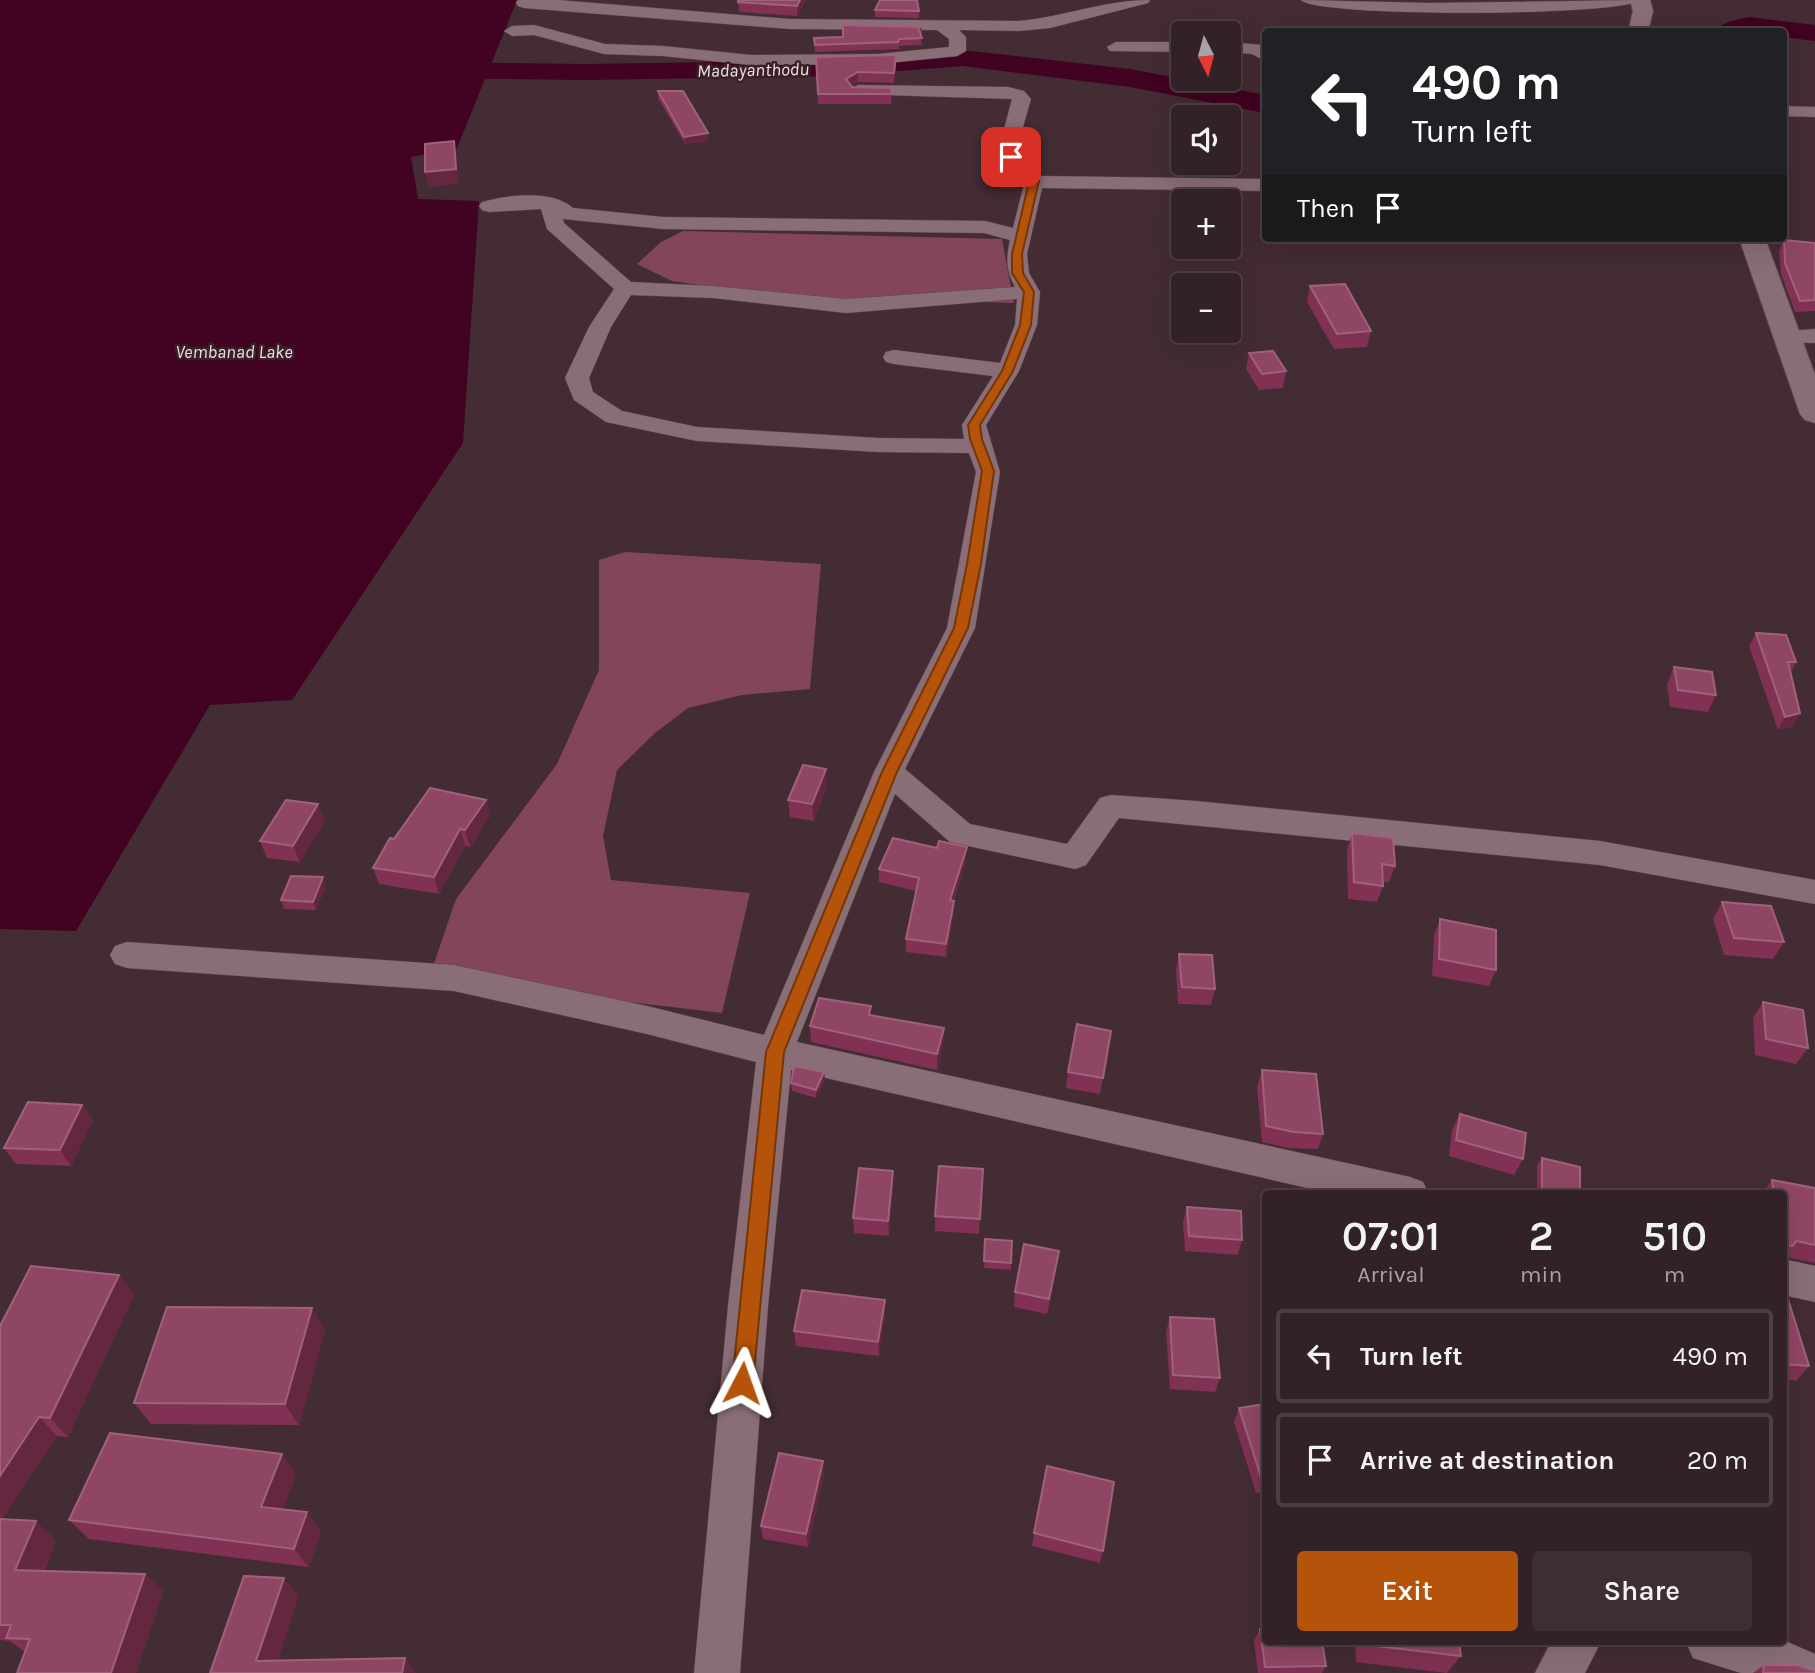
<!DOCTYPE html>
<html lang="en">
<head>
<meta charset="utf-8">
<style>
	:root { --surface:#322126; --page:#3d2e32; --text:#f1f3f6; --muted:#a8a3a7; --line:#4d3e43; --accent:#b45309 }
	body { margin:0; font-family:Karla,sans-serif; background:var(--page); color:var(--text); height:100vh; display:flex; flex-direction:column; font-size:26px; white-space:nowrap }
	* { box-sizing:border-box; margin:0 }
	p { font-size:23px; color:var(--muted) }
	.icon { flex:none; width:38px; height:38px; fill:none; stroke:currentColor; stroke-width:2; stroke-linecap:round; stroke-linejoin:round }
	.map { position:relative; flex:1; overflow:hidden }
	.side { position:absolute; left:1262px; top:1190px; width:525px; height:455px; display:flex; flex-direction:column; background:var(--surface); border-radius:7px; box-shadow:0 7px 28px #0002,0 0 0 2px var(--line) }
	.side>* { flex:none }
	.top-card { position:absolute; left:1262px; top:28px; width:525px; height:214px; border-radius:7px; box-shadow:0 7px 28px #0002,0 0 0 2px var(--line); background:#202124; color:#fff; overflow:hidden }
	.needle { width:46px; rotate:174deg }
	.fabs { position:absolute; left:1171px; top:21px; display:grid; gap:14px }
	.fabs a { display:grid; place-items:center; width:70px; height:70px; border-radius:7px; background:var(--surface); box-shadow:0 7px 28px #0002,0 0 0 2px var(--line); font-size:35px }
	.pin { position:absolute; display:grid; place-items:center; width:60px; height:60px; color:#fff; margin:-30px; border-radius:14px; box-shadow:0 4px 10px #0006 }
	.me { position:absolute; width:77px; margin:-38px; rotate:4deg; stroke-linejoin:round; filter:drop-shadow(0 0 5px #0008) }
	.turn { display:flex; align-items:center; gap:24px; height:147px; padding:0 35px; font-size:32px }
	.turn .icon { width:91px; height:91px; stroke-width:2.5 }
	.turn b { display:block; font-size:49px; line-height:60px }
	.then { display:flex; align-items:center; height:66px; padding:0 35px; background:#0003; gap:14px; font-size:26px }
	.eta { display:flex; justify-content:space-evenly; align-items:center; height:119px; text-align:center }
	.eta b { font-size:42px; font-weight:600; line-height:49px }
	.button { display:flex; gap:14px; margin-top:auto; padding:14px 35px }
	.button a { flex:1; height:80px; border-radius:7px; background:var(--accent); color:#fff; font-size:28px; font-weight:600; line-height:80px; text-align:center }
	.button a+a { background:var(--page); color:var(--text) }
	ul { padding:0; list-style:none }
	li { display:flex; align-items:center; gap:21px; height:94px; margin:0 14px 10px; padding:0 21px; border:4px solid var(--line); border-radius:7px }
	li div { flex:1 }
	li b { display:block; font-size:26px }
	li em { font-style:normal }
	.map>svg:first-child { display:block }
</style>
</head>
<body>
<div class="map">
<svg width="1815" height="1673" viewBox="0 0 1815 1673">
	<rect width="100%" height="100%" fill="#432c33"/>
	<g fill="#82455b">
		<path d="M683 231 1002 239 1014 303 913 300 818 303 672 281 637 264 661 242Z"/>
		<path d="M625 552 821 564 810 689 742 695 688 708 655 733 617 770 603 836 611 880 750 893 722 1013 429 978 456 899 557 764 599 670V560Z"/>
	</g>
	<path fill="#420221" d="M0 0H517L457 148 411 157 418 199 479 201 463 443 292 700 210 705 76 931 0 929Z"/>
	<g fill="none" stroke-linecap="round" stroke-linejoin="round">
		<g fill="#420221" fill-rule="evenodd">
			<path d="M1749 17 1815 25V41L1783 37V32H1715C1722 21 1737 20 1749 17Z"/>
			<path d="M962 50 1130 69 1265 95V113L1130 87 962 66 838 76 585 80 418 78 408 76 404 70 408 64 418 62 585 64 838 60Z"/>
		</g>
		<defs>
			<g id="minor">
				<path d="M518 0H558L789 19 1019 21C1064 17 1105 0 1150 0L1148 3 1050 28 1019 31 959 30 966 37V51L957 56 878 64 751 65 663 56 604 54 534 35 512 36 504 31 512 26 534 25 605 44 663 46 751 55 878 54 949 47V39L937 30 789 29 524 8 518 6 516 3Z"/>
				<path d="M1301 0 1430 3 1640 0C1625 16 1318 18 1301 0Z"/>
				<path d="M1116 42H1183V52L1110 51 1107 47Z"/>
				<path d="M1228 42 1263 45 1265 61 1252 54 1228 52Z"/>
				<path d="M858 85 1008 87 1024 91 1031 99 1020 137 1022 164 1039 176 1265 179V191L1042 188 1027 254 1029 273 1040 292 1037 325 1019 371 986 425 1000 472 975 628 905 769 970 824 1067 844 1100 798 1111 795 1196 801 1600 841 1815 880V904L1600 865 1119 818 1086 865 1075 869 950 842 895 794 797 1042 1410 1177 1423 1182 1429 1194H1334L791 1070 768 1306 740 1673H694L728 1306 756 1062 647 1034 454 991 127 968 115 964 110 955 115 946 127 942 454 965 647 1006 764 1035 874 772 947 628 976 472 969 453 878 452 697 441 606 422 574 400 565 378 589 327 614 289 547 229 541 209 489 212 482 210 479 206 482 202C508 195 551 189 573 208L663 217 985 221 1013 228 1024 184 1002 166V137L1012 99 852 94 849 90ZM563 219 663 229 984 233 1010 240C1006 258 1006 270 1015 287L846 299 713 286 631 282 564 223ZM631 295 713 298 846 313 1017 299 1015 325 1000 363 894 350 886 352 883 357 886 362 894 364 993 376 962 425 964 439 878 438 697 427 622 411 593 392 589 378 611 327Z"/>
				<path d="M1783 106 1815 107V117L1783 116Z"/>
				<path d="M1815 329V343L1780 342 1777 337 1780 332Z"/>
				<path d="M1783 1259 1815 1266V1302L1783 1295Z"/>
				<path d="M1783 1640 1815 1654V1673H1741L1693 1658 1686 1642Z"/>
				<path d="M1551 1642H1601L1585 1673H1535Z"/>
			</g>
			<g id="secondary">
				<path d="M1630 0H1650L1653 11 1648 32H1628L1633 11Z"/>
				<path d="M1739 238H1765L1815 375V423L1805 420 1800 414Z"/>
			</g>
		</defs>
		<use href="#minor" stroke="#5c494f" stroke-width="1"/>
		<use href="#secondary" stroke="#5c494f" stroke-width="2"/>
		<use href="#minor" fill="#8a6e77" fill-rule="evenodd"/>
		<use href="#secondary" fill="#8a6e77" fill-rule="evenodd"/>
	</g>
	<g fill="#813153">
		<path d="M738 0H806L797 16 739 12Z"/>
		<path d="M875 10 919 11V18L875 17Z"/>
		<path d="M922 27V34H920L922 45 899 46V49L815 52 814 38 843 37Z"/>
		<path d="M816 57 896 65 894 83 858 82 852 86 892 88 891 104H818Z"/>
		<path d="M658 91 708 141 685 144 658 98Z"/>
		<path d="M1784 240 1815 243V311L1795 312 1781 274 1779 251Z"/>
		<path d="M1310 286 1371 331 1367 347 1334 349 1307 302Z"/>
		<path d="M1249 353 1286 371 1283 388 1259 390 1246 369Z"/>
		<path d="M1756 633 1796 662 1791 672 1800 713 1793 726 1778 730 1749 646Z"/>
		<path d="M1674 667 1716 695 1708 712 1670 707 1667 684Z"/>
		<path d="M827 786 814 821 790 817 788 800Z"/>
		<path d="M486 800 490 816 470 847 465 846 439 894 379 884 373 868 394 839Z"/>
		<path d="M325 821 300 862 267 858 260 841Z"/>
		<path d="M1352 833 1395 866 1389 882H1383V886L1377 902 1348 899 1347 850Z"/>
		<path d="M937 848 966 860 954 901V914L946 957 906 952V939L916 891 879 882V869Z"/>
		<path d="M326 885 316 910 284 909 281 900Z"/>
		<path d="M1722 902 1784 942 1773 959 1724 955 1713 919Z"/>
		<path d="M1440 919 1496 970 1489 986 1432 976 1434 936Z"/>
		<path d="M1179 954 1215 989 1211 1005 1178 1004 1176 970Z"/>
		<path d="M1763 1002 1808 1048 1796 1064 1755 1055 1753 1018Z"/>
		<path d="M872 1015 944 1028 943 1044 937 1070 811 1042 810 1026Z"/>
		<path d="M1111 1031 1100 1094 1066 1088 1068 1072Z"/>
		<path d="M1262 1070 1323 1134 1318 1149 1288 1148 1262 1142 1257 1087Z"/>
		<path d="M824 1072 825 1080 816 1098 792 1091 791 1083Z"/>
		<path d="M82 1105 93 1120 71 1166 16 1164 4 1148Z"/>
		<path d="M1460 1114 1523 1159 1514 1175 1449 1156 1452 1130Z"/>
		<path d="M1542 1158 1580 1194H1537V1166Z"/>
		<path d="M983 1169 979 1234 935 1231V1216Z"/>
		<path d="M1772 1180 1815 1188V1263L1784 1257 1783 1258V1194H1762Z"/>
		<path d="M893 1186 889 1236 854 1233 853 1218Z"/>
		<path d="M1187 1207 1242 1240 1238 1255 1185 1251 1183 1222Z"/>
		<path d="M985 1239 1012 1241 1011 1270 984 1268Z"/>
		<path d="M1057 1266 1047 1314 1014 1307 1015 1292Z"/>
		<path d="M119 1275 134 1295 68 1437 57 1436 3 1518 0 1517V1326Z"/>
		<path d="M1783 1293 1809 1366 1796 1381 1783 1379Z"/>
		<path d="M885 1300V1314L879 1356 796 1346 794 1331Z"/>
		<path d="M312 1308 325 1330 299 1425 151 1424 134 1403Z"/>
		<path d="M1170 1317 1220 1378 1215 1392 1170 1389 1166 1332Z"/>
		<path d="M1265 1404V1492L1256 1493 1234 1422 1239 1408Z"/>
		<path d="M296 1474 283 1509 321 1531 309 1567 89 1539 69 1520Z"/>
		<path d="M824 1474 808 1547 763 1539 761 1526Z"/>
		<path d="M0 1519 56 1540 44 1571 145 1574 163 1592 136 1673H17L25 1652 10 1641 0 1640Z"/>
		<path d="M1034 1533 1103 1551 1100 1563 1032 1546Z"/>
		<path d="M1260 1629 1326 1666 1322 1673H1258L1254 1641Z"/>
		<path d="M1355 1642H1459L1461 1656 1447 1673 1356 1662Z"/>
		<path d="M1764 1665 1815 1673H1753Z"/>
	</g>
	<g fill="#63273f">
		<path d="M800 0H806L797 16V6Z"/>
		<path d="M896 55V65L894 83V73Z"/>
		<path d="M858 72V82L846 89V79Z"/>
		<path d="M708 133V141L685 144 684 137Z"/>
		<path d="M454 141 457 156 459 184 429 187 425 172Z"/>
		<path d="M1800 713 1793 726 1778 730 1785 717Z"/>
		<path d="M826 769 827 786 814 821 812 804Z"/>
		<path d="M486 800 490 816 470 847 465 830Z"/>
		<path d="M318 804 325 821 300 862 293 846Z"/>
		<path d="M460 829 465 846 439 894 434 877Z"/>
		<path d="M967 847 966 860 950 913V900Z"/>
		<path d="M323 877 326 885 316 910 313 902Z"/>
		<path d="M954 901V914L946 957V944Z"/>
		<path d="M944 1028 943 1044 937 1070V1054Z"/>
		<path d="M824 1072 825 1080 816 1098V1090Z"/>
		<path d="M82 1105 93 1120 71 1166 60 1150Z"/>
		<path d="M893 1171V1186L889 1236 888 1221Z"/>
		<path d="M119 1275 134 1295 68 1437 50 1418Z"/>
		<path d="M885 1300V1314L879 1356 878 1342Z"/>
		<path d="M312 1308 325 1330 299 1425 285 1404Z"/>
		<path d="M39 1417 57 1436 3 1518 0 1515V1476Z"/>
		<path d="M282 1454 296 1474 276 1526 261 1507Z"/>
		<path d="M823 1461 824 1474 808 1547 806 1534Z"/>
		<path d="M307 1512 321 1531 309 1567 294 1549Z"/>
		<path d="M36 1521 56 1540 36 1588 15 1570Z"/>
		<path d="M145 1574 163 1592 136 1673H111Z"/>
		<path d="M284 1578 299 1596 274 1673 256 1661Z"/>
		<path d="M405 1658 416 1673H402Z"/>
	</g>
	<g fill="#8f4665" stroke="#a0617b" stroke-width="2">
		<path d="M738 0H800L797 6 738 2Z"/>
		<path d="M880 0H917L919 11 875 10Z"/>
		<path d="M843 25 922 27H918L922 38 899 39 898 42 815 45 814 38 843 37Z"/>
		<path d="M896 55 894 73 858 72 846 79 852 87 892 88 891 94H818L816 57Z"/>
		<path d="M658 91H683L708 133 684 137Z"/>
		<path d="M454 141 456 169 425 172V144Z"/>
		<path d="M1784 240 1815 243V300L1800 301 1785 263Z"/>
		<path d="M1345 284 1371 331 1337 334 1310 286Z"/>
		<path d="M1273 351 1286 371 1262 374 1249 353Z"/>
		<path d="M1756 633 1786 635 1796 662H1788L1800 713 1785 717Z"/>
		<path d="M1674 667 1712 672 1716 695 1678 690Z"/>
		<path d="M803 765 826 769 812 804 788 800Z"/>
		<path d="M430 788 486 800 465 830 460 829 434 877 373 868 390 838 394 839Z"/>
		<path d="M286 800 318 804 293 846 260 841Z"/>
		<path d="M1352 833 1393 838 1395 866 1382 864 1383 886 1354 882Z"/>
		<path d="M893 838 937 848 939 841 967 847 950 900 954 901 946 944 906 939 919 878 879 869Z"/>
		<path d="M291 876 323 877 313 902 281 900Z"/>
		<path d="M1722 902 1771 906 1784 942 1734 938Z"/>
		<path d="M1440 919 1496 930V970L1439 959Z"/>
		<path d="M1179 954 1212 955 1215 989 1182 987Z"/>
		<path d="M819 998 871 1006 869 1015 944 1028 937 1054 810 1026Z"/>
		<path d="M1763 1002 1803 1010 1808 1048 1766 1039Z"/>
		<path d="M1077 1024 1111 1031 1103 1078 1068 1072Z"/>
		<path d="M794 1066 824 1072 816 1090 791 1083Z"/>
		<path d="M1262 1070 1316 1074 1323 1134 1294 1132 1266 1126Z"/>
		<path d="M28 1102 82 1105 60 1150 4 1148Z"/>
		<path d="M1460 1114 1526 1133 1523 1159 1456 1140Z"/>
		<path d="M1542 1158 1580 1167V1194H1559L1542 1189Z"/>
		<path d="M939 1166 983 1169 980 1219 935 1216Z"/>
		<path d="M859 1168 893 1171 888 1221 853 1218Z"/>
		<path d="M1772 1180 1815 1188V1245L1796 1241 1793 1246 1783 1244V1194H1774Z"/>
		<path d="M1187 1207 1241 1211 1242 1240 1189 1236Z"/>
		<path d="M985 1239 1012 1241 1011 1263 984 1261Z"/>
		<path d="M1024 1244 1059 1251 1049 1299 1015 1292Z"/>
		<path d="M31 1266 119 1275 50 1418 39 1417 0 1476V1326Z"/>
		<path d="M802 1290 885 1300 878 1342 794 1331Z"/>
		<path d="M1783 1293H1786L1809 1366 1783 1364Z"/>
		<path d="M167 1307 312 1308 285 1404 134 1403Z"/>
		<path d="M1170 1317 1214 1319 1220 1378 1173 1375Z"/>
		<path d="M1265 1404V1479L1262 1480 1239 1408Z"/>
		<path d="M110 1433 282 1454 261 1507 307 1512 294 1549 69 1520Z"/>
		<path d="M779 1453 823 1461 806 1534 761 1526Z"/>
		<path d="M1047 1466 1114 1482 1103 1551 1034 1533Z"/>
		<path d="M0 1519 36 1521 15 1570 145 1574 111 1673H17L30 1639 6 1638 11 1625H0Z"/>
		<path d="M244 1576 284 1578 256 1661 405 1658 402 1673H210Z"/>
		<path d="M1260 1629H1265V1642H1322L1326 1666 1265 1667Z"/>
		<path d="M1367 1642H1459L1461 1656 1368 1645Z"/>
		<path d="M1764 1665H1797L1815 1671V1673H1763Z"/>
	</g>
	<path fill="#b45309" stroke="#753606" stroke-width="2" d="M1011 154 1016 157V164L1039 181 1022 254 1023 273 1034 292 1031 325 1013 371 980 425 982 439 994 471 981 564 968 628 897 772 784 1052 753 1383 750 1390 742 1393 735 1390 732 1383 766 1052 882 772 954 628 967 564 982 471 970 439 968 425 1002 371 1020 325 1024 292 1012 273V254L1029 182 1007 166 1006 157Z"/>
	<g text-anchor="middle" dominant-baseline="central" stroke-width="5" stroke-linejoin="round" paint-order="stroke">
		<g font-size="18" font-style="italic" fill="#f6dce4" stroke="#382229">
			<text transform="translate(753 70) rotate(-1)">Madayanthodu</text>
			<text x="234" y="352">Vembanad Lake</text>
		</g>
	</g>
</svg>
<div class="fabs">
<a><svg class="needle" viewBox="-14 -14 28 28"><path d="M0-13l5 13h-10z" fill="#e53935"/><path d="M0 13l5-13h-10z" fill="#a8a3a7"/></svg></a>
<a><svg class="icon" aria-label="sound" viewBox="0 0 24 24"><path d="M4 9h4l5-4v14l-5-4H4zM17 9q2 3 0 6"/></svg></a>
<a>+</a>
<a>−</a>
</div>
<div class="pin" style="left:1011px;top:157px;background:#d93025"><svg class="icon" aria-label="arrive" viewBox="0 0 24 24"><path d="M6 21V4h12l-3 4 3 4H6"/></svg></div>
<svg class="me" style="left:742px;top:1383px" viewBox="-20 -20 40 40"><path d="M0-17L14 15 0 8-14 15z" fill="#b45309" stroke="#fff" stroke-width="4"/></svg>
<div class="top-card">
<div class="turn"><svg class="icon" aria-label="left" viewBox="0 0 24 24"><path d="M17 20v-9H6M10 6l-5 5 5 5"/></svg><div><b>490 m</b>Turn left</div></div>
<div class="then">Then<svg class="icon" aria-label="arrive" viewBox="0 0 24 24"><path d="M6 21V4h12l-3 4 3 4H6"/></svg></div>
</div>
<section class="side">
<div class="eta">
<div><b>07:01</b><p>Arrival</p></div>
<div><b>2</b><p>min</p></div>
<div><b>510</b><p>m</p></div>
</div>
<ul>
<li><svg class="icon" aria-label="left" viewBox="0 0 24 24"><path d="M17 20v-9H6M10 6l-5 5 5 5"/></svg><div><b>Turn left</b></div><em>490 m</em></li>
<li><svg class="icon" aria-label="arrive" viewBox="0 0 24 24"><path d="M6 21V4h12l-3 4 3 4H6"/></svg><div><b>Arrive at destination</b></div><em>20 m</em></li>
</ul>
<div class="button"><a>Exit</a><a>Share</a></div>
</section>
</div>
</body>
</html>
